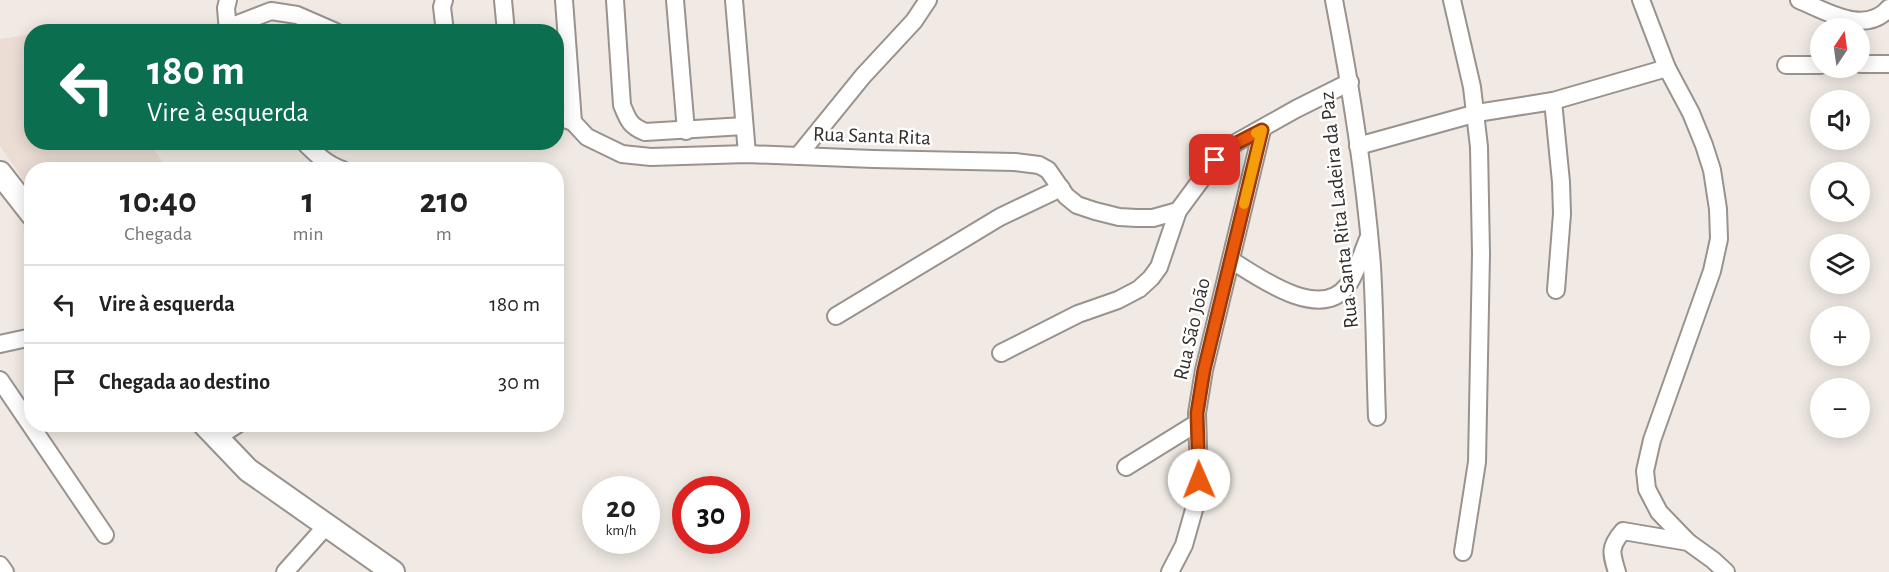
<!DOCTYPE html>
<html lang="pt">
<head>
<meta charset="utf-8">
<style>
	:root { --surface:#fff; --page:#f6f6f6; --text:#222; --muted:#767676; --line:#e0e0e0 }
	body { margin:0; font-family:"Alegreya Sans",sans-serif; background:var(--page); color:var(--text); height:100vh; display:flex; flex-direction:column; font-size:22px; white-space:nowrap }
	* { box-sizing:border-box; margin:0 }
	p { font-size:20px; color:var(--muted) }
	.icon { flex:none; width:33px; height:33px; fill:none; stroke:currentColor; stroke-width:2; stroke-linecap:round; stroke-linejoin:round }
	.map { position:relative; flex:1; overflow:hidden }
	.side { position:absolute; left:24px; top:162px; width:540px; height:270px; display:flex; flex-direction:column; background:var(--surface); border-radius:24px; box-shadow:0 3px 15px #0003 }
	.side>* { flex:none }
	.top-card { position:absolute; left:24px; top:24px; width:540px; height:126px; border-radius:24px; box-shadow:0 3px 15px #0003; background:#0b6e4f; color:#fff; overflow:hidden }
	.needle { width:39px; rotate:13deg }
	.tools { position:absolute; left:1810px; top:18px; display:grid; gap:12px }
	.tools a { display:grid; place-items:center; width:60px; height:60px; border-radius:50%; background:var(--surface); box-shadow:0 3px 15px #0003; font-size:30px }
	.speed { position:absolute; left:582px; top:476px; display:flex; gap:12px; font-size:30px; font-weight:700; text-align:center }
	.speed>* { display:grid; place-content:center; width:78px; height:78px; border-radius:50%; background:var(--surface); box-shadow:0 3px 15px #0003; line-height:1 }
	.speed small { font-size:15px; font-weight:400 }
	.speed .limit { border:9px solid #d22; background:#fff; color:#111 }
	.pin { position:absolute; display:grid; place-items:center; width:51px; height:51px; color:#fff; margin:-26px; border-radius:12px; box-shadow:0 3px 9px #0006 }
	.me { position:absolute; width:66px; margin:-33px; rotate:359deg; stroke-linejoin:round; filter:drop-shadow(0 0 4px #0008) }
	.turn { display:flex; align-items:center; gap:21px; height:126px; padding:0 24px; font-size:27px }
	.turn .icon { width:78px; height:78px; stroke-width:2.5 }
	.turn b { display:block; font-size:42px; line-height:51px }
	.eta { display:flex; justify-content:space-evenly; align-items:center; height:102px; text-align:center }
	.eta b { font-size:36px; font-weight:600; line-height:42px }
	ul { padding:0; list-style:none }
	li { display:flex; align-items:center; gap:18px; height:78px; padding:0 24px; border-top:2px solid var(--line) }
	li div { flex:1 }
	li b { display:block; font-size:22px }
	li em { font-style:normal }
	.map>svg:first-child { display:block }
</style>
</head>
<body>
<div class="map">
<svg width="1889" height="572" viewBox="0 0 1889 572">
	<rect width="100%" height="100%" fill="#f1eae4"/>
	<path fill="#ebddd4" d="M31 34 32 142 149 143 168 169 32 170 31 191 0 146V39Z"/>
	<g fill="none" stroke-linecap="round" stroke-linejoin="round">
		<defs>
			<g id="street">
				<path d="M444 0 442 7 445 32"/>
				<path d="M503 0 506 32"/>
				<path d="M564 0 573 122"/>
				<path d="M615 0 622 105C628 120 630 126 645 132L744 126"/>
				<path d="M675 0 686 131"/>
				<path d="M734 0 747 154"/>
				<path d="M1334 0C1351 88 1365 177 1372 266 1375 316 1375 367 1377 417"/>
				<path d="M1452 0 1472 87 1479 147 1481 254 1477 462 1463 552"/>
				<path d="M1641 0 1667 68 1691 113 1704 145 1712 170 1718 209 1719 239 1712 271 1652 440 1645 471 1647 489 1659 512 1688 542"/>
				<path d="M1799 0C1826 11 1865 36 1889 8"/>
				<path d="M227 28 271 11 297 15 336 32"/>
				<path d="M228 32 226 8 228 0"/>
				<path d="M1860 64H1889"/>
				<path d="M1786 65H1821"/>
				<path d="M1553 101 1561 182 1562 214 1556 290"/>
				<path d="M556 116 573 122 587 137 622 154 651 157 747 154 873 159 1015 162 1039 165 1048 170 1066 196 1077 205 1095 211 1119 217 1137 218H1153L1178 211"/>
				<path d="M304 142C316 154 327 165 343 170"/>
				<path d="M1358 146 1477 113 1553 101 1667 68"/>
				<path d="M798 156 863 76 914 21 928 0"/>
				<path d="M1231 260C1258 277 1320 322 1347 286 1356 275 1362 253 1368 239"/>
				<path d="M836 316 1000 217 1061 188"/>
				<path d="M0 344 32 337"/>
				<path d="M1001 353 1078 314 1118 300 1139 289 1151 278 1159 267 1178 211 1223 150 1296 109 1350 82"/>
				<path d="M0 380 105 535"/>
				<path d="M216 438 238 424"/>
				<path d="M1126 467 1197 423"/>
				<path d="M0 565 5 572"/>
				<path d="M285 572 327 525"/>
				<path d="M1170 572 1184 545 1195 506 1199 480 1197 413 1204 370 1262 130"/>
				<path d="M1617 572C1611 553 1609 547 1623 531L1688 542 1713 560 1726 572"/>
			</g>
			<g id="secondary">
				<path d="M0 173 32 214"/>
				<path d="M204 424 248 470 393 572"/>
			</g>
		</defs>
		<use href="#street" stroke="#99928d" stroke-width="20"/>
		<use href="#secondary" stroke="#99928d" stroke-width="26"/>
		<use href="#street" stroke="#fff" stroke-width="16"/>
		<use href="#secondary" stroke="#fff" stroke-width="22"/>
	</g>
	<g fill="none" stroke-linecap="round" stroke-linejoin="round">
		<defs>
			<path id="route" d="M1199 480 1197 413 1204 370 1262 130 1223 150 1215 160"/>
		</defs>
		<use href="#route" stroke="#983908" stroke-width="15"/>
		<use href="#route" stroke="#ea580c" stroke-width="10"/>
		<path stroke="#f59e0b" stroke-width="10" d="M1244 204 1262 130 1256 133"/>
	</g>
	<g text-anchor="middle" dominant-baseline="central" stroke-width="5" stroke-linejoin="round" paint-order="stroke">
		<g font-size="21" fill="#312e2c" stroke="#fff">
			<text transform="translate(872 136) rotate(2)">Rua Santa Rita</text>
			<text transform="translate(1339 210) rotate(-96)">Rua Santa Rita Ladeira da Paz</text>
			<text transform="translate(1192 329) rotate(-77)">Rua São João</text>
		</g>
	</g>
</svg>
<div class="tools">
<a><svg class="needle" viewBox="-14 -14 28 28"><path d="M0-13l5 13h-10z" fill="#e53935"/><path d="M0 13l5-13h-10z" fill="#767676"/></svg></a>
<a><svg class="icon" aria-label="sound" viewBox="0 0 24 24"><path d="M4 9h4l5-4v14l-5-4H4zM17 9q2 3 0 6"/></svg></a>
<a><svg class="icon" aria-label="search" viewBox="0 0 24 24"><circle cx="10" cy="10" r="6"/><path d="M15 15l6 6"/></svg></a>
<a><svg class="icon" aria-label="layers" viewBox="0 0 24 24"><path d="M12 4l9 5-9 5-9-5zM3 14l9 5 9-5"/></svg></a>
<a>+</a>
<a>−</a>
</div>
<div class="speed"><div>20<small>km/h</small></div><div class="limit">30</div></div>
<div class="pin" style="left:1215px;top:160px;background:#d93025"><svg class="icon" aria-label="arrive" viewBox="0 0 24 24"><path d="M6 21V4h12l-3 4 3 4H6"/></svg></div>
<svg class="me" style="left:1199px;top:480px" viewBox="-20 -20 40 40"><circle r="19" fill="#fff"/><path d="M0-13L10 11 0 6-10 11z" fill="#ea580c"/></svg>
<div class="top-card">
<div class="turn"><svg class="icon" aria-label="left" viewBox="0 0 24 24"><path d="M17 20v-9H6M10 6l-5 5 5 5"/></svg><div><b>180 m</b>Vire à esquerda</div></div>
</div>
<section class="side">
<div class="eta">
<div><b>10:40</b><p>Chegada</p></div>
<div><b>1</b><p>min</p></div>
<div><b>210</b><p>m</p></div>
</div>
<ul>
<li><svg class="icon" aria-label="left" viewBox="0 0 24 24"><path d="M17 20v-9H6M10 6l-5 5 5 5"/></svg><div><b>Vire à esquerda</b></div><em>180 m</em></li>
<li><svg class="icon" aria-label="arrive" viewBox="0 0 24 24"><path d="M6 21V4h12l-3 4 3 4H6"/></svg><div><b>Chegada ao destino</b></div><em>30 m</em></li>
</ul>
</section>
</div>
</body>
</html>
